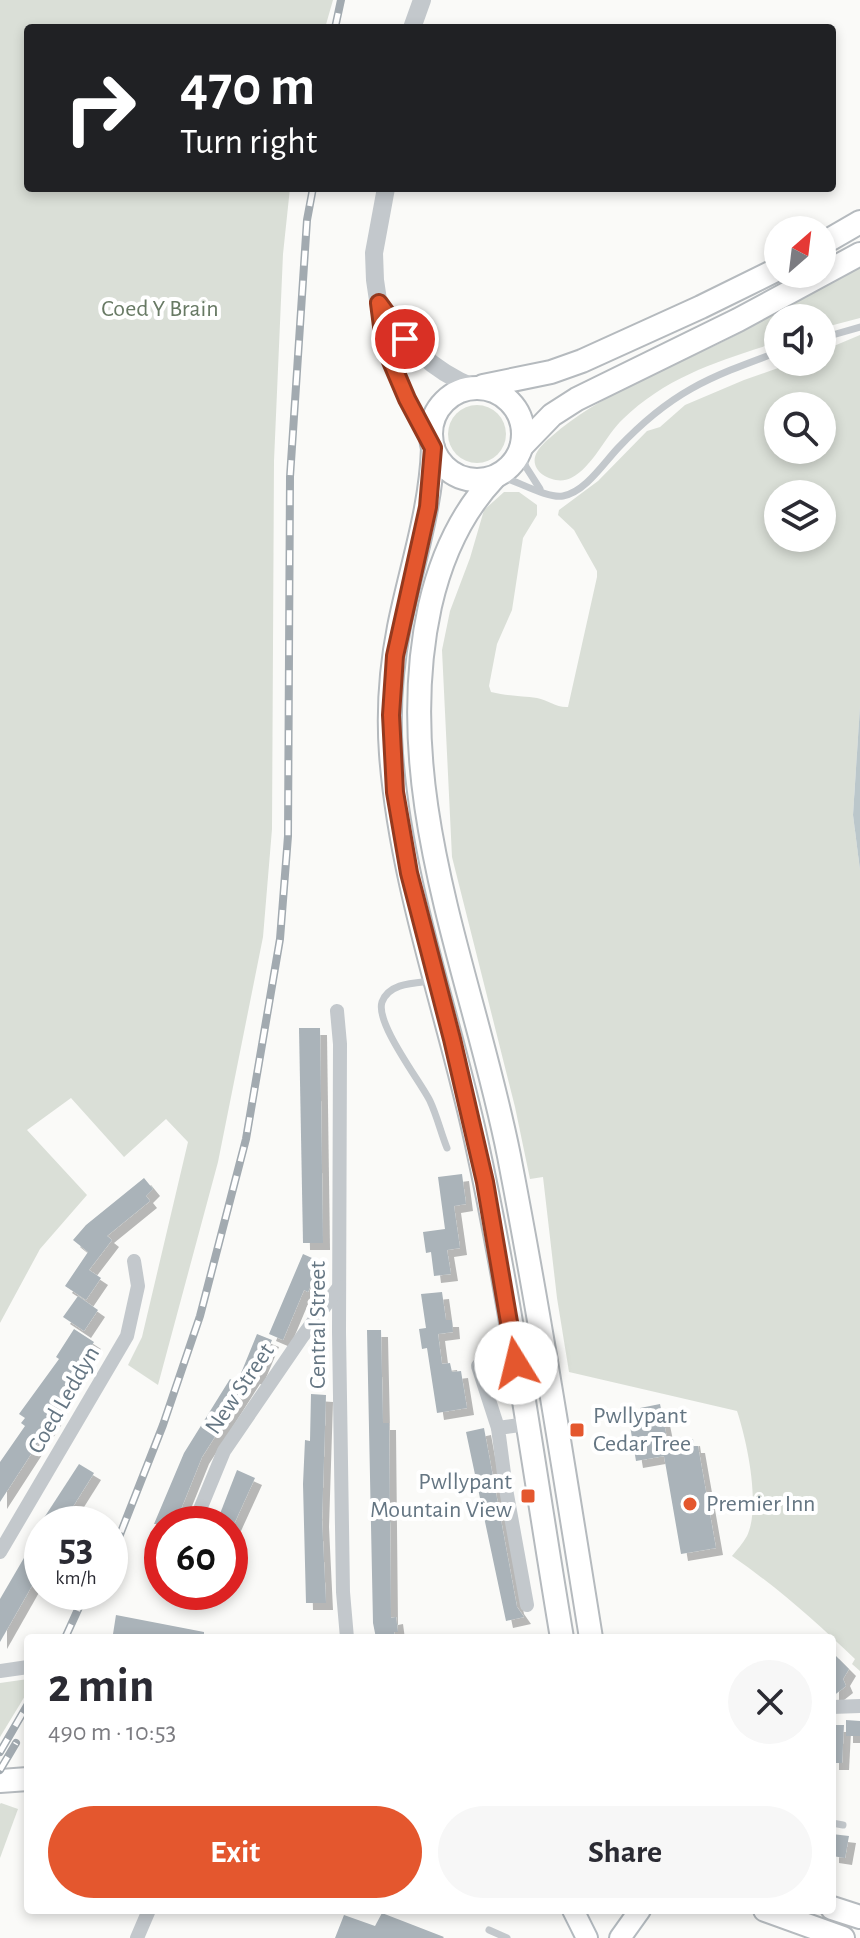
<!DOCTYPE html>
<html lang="en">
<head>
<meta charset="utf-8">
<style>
	:root { --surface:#fff; --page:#f7f7f7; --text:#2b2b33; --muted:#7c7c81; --accent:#e4572e }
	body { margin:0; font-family:"Alegreya Sans",sans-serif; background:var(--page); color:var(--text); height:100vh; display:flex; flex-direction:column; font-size:30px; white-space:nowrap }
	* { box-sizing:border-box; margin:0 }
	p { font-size:26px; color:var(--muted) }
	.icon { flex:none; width:44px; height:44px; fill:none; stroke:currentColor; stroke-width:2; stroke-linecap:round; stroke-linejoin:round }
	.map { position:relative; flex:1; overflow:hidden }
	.sheet { position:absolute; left:24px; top:1634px; width:812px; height:280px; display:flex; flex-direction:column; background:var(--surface); border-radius:8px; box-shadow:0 4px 12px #0003 }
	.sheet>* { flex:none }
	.hud { position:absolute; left:24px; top:24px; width:812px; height:168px; border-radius:8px; box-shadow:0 4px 12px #0003; background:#202124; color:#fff; overflow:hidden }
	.needle { width:52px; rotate:28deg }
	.buttons { position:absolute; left:764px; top:216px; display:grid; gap:16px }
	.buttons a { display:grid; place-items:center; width:72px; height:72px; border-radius:50%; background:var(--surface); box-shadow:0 4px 12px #0003; font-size:40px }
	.speed { position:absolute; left:24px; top:1506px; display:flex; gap:16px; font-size:40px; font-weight:700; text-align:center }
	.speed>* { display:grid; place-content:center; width:104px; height:104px; border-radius:50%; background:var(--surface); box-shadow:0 4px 12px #0003; line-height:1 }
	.speed small { font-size:20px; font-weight:400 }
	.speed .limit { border:12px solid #d22; background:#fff; color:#111 }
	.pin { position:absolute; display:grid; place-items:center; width:68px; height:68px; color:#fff; margin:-34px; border:4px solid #fff; border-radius:50%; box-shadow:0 2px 8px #0007 }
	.me { position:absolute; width:88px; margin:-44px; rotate:351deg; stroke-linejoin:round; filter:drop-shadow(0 0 6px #0008) }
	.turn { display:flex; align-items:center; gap:28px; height:168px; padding:0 24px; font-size:36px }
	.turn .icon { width:104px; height:104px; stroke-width:2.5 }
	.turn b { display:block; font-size:56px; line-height:68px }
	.round { display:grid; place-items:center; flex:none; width:84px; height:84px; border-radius:42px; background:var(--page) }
	.summary { display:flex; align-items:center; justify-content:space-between; height:136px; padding:0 24px }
	h1 { font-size:48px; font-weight:600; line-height:60px }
	.cta { display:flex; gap:16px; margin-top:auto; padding:16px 24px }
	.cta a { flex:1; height:92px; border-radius:48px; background:var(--accent); color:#fff; font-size:32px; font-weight:600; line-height:92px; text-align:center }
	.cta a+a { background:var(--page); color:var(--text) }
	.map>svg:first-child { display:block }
</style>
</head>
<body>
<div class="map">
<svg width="860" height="1938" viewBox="0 0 860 1938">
	<defs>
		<filter id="shadow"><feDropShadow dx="7" dy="7" stdDeviation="0" flood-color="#0004"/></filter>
	</defs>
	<rect width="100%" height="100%" fill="#fafaf8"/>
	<g fill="#dadfd7" fill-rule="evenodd">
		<path d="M0 0H333L325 28H28V188H290L283 254 274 461 272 829 263 937 218 1162 158 1385 128 1365 142 1337 188 1142 166 1119 124 1157 71 1098 27 1130 87 1195 40 1249 0 1323Z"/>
		<path d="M860 267V318L822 328V318H778V342C721 360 667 376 623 419 605 436 593 467 571 478 556 486 528 473 536 454 539 447 547 440 552 436 599 395 661 372 716 345 765 321 811 292 860 267Z"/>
		<path d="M860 335V706L853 815 860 870V1671L852 1664 855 1659C816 1622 777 1587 732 1556 737 1550 743 1543 747 1536 761 1506 747 1441 737 1411L569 1372 557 1298 543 1177 530 1179 515 1107 452 857 442 650 450 611 470 558 484 510 504 492H519L537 505V515L523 538 512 610 497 644 489 686 491 692C507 696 521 696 537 698 548 700 557 708 568 707L597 577V571L574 530 558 515 559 510 598 481 647 431 660 427 685 405 744 380 795 362H822V351ZM778 406H822V450H778ZM778 494H822V538H778Z"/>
		<circle cx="477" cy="434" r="29"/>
		<path d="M28 1679V1691L0 1737V1683Z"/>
		<path d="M1 1803 18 1809 0 1858V1804Z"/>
	</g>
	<path fill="#bbc7cb" d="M860 706V870L853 815Z"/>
	<g fill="#aab3b9" filter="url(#shadow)">
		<path d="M299 1028H320L323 1243H303Z"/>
		<path d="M462 1174 466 1204 454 1206 460 1248 447 1250 451 1274 434 1276 431 1252 426 1253 423 1232 445 1229 438 1177Z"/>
		<path d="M144 1178 153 1189 146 1196 150 1201 107 1236 112 1240 89 1270 101 1278 86 1300 65 1286 88 1252 73 1240 86 1225Z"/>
		<path d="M303 1254 321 1262 308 1292 304 1290 283 1340 269 1334Z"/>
		<path d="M442 1292 446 1320H452L453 1332 438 1334 442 1364 450 1363 452 1372 461 1371 467 1408 437 1413 427 1348 422 1349 419 1329 426 1328 421 1294Z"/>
		<path d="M78 1296 98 1310 84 1331 63 1317Z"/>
		<path d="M74 1329 94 1342 83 1359 86 1360 78 1372 80 1373 62 1400 55 1417 0 1502V1462L25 1426 21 1423 25 1418 19 1414 59 1359 56 1357Z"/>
		<path d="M367 1330H381L383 1423H389L391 1618 396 1617 398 1632H394L395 1638H376L373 1623Z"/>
		<path d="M257 1334 272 1340 256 1378 253 1377 202 1457 175 1524H154L184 1453 230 1379 237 1383Z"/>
		<path d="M311 1394 326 1395 322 1520 326 1603H306L303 1484 305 1440 310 1441Z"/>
		<path d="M660 1404 668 1443 693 1439 694 1446H698L716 1548 681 1554 664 1456 636 1461 628 1414 640 1412V1408Z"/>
		<path d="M484 1428 517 1607 524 1617 506 1621 466 1432Z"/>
		<path d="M79 1464 94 1473 62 1524H40Z"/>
		<path d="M237 1470 255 1478 234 1524H216Z"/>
		<path d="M42 1527V1568L0 1642V1599Z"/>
		<path d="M116 1615 204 1632V1638H136L113 1634Z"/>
		<path d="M832 1652 849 1669 843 1679 846 1686 832 1697Z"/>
		<path d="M846 1720 860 1721V1736H846Z"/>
		<path d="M832 1725H844L842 1763H832Z"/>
		<path d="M832 1834 849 1836 845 1858 832 1856Z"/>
		<path d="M382 1913 444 1937 443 1938H335L344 1915 375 1926Z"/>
	</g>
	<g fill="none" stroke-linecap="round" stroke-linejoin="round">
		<defs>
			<g id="secondary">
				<path d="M573 1910 587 1938"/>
				<path d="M620 1938 640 1910"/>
			</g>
			<g id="primary">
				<path d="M822 244 860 222"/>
				<path d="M483 386 551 372 582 361 701 307 778 269"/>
				<circle cx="477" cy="434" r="46"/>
				<path d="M522 446 552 415 577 399 738 320 860 254"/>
				<path d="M433 448C431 510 411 567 399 627 391 668 388 713 391 754 401 886 448 1012 476 1140 512 1304 534 1472 562 1638"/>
				<path d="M494 478C460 514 441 558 430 606 389 794 473 974 509 1156 540 1316 565 1477 591 1638"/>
				<path d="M0 1781 28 1779"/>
				<path d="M832 1908 860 1917"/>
				<path d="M765 1910 843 1938"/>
			</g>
		</defs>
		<use href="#secondary" stroke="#b3babf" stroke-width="24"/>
		<use href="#primary" stroke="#b5babe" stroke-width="26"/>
		<g stroke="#c3c8cc" stroke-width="7">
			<path d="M822 338 860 327"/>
			<path d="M521 451 526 467 540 489"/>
			<path d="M499 476C516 480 547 499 563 496 585 492 603 464 618 448 671 392 707 378 778 352"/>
			<path d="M431 981C414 983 389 983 382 1002 375 1023 420 1081 430 1101 437 1116 441 1133 447 1148"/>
			<path d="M832 1823 843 1825"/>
			<path d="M489 1930 507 1938"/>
		</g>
		<g stroke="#c3c8cc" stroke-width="14">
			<path d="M337 1011 340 1044 339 1332 343 1592 347 1638"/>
			<path d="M478 1366 498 1428"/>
			<path d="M527 1424 498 1428 506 1489 527 1605"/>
			<path d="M194 1524 224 1451 302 1337 339 1287"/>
			<path d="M0 1552 127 1336 138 1286 134 1261"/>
			<path d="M0 1671 28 1667"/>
			<path d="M832 1707 860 1706"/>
			<path d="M137 1938 149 1910"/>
		</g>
		<g stroke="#c3c8cc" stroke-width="18">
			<path d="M412 28 422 0"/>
			<path d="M386 188 374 253 375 280 383 334 407 399 433 448"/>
			<path d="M381 306C406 343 431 370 473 387"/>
		</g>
		<use href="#secondary" stroke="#fff" stroke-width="20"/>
		<use href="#primary" stroke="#fff" stroke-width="22"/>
		<defs>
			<g id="rail">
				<path d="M335 28 341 0"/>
				<path d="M110 1560 163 1425 200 1316 246 1139 280 939 288 836 290 477 307 220 313 188"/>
				<path d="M65 1638 86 1592"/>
				<path d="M0 1752 28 1704"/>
				<path d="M0 1770 16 1743"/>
			</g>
		</defs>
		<use href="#rail" stroke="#a2aab0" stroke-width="8"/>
		<use href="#rail" stroke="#fff" stroke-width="5" stroke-dasharray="15" stroke-linecap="butt"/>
	</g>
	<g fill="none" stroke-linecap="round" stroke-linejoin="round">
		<defs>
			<path id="route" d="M405 339 379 303 383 334 390 359 407 399 433 448 428 507 395 656 391 715 395 792 409 873 452 1039 485 1182 516 1363"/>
		</defs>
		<use href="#route" stroke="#94391e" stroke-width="20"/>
		<use href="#route" stroke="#e4572e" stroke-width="14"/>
	</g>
	<g fill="#e4572e" stroke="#fff" stroke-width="3">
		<rect x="569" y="1422" width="16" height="16" rx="4"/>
		<rect x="520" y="1488" width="16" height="16" rx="4"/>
		<circle cx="690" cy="1504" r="8"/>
	</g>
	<g text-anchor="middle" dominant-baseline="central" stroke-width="8" stroke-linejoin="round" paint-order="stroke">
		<g font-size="24" fill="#687a64" stroke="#fff">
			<text x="160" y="309">Coed Y Brain</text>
		</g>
		<g font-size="24" fill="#657683" stroke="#fff">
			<text transform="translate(318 1325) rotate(-90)">Central Street</text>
			<text transform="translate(240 1389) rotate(-56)">New Street</text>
			<text transform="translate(64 1400) rotate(-60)">Coed Leddyn</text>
		</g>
		<g font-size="24" fill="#657683" stroke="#fff" text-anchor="start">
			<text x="593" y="1416">Pwllypant<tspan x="593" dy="28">Cedar Tree</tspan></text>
			<text x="512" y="1482" text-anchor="end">Pwllypant<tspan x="512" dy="28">Mountain View</tspan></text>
			<text x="706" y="1504">Premier Inn</text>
		</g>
	</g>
</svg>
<div class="buttons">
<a><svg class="needle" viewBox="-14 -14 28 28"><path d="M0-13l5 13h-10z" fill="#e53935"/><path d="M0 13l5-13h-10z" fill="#7c7c81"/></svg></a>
<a><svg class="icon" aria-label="sound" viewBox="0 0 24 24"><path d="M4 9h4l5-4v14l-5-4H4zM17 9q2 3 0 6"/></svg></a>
<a><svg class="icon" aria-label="search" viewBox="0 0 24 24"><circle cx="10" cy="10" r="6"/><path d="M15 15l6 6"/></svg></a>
<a><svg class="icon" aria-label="layers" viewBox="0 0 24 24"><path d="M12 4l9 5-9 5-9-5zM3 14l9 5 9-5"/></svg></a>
</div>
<div class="speed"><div>53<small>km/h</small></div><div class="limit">60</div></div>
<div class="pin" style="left:405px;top:339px;background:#d93025"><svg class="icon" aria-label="arrive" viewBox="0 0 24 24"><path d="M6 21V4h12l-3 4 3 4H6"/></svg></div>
<svg class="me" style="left:516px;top:1363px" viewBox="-20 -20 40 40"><circle r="19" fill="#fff"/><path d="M0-13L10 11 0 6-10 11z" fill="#e4572e"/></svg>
<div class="hud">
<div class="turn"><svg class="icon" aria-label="right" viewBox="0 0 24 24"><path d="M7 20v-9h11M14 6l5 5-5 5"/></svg><div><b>470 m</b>Turn right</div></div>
</div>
<section class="sheet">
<div class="summary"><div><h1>2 min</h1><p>490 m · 10:53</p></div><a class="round"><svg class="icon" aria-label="close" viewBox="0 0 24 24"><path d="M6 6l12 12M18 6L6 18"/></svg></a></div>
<div class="cta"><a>Exit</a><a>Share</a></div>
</section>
</div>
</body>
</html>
